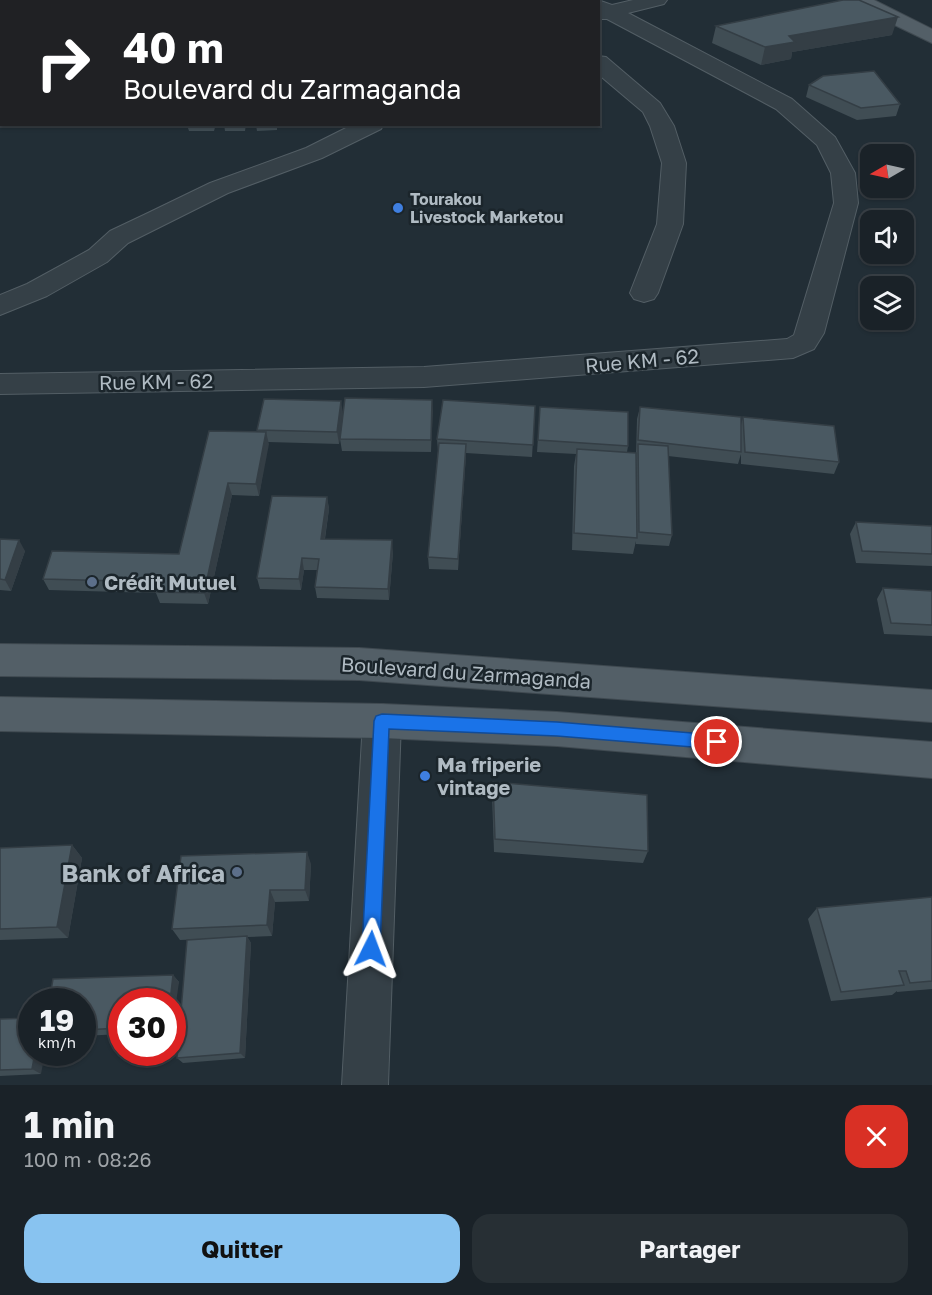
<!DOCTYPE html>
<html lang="fr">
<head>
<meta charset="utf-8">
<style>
	:root { --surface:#1a2228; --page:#272f34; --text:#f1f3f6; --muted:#9fa4a8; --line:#383f45; --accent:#88c3f0 }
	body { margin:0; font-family:"Golos Text",sans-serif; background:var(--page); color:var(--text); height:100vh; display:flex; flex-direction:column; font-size:22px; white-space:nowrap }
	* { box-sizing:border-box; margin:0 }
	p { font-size:20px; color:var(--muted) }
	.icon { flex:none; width:33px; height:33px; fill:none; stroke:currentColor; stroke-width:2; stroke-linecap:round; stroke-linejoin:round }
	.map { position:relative; height:1085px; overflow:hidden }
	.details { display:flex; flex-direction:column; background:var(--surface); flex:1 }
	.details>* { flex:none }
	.hud { position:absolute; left:0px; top:0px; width:600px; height:126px; box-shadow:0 2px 4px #0004,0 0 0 2px var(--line); background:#202124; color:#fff; overflow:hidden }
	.needle { width:39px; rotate:261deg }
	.tools { position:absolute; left:860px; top:144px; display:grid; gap:12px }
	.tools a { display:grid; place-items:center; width:54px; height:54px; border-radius:12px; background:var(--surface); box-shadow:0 2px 4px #0004,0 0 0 2px var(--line); font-size:30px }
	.speed { position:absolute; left:18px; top:988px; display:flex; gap:12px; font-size:30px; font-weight:700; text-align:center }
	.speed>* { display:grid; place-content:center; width:78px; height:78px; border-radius:50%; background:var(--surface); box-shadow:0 2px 4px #0004,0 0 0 2px var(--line); line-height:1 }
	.speed small { font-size:15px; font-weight:400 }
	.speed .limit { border:9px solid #d22; background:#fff; color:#111 }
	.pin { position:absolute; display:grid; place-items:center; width:51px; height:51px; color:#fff; margin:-26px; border:3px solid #fff; border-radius:50%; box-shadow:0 2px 6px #0007 }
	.me { position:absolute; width:66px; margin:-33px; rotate:3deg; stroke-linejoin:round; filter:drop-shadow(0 0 4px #0008) }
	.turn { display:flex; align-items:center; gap:21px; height:126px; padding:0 24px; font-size:27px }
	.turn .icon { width:78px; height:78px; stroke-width:2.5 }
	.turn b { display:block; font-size:42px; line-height:51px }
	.round { display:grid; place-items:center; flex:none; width:63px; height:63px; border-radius:18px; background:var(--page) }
	.headline { display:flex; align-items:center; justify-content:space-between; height:102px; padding:0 24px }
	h1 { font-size:36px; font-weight:700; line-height:45px }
	.cta { display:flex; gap:12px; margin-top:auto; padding:12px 24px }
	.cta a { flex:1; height:69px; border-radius:18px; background:var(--accent); color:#111; font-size:24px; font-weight:700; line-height:69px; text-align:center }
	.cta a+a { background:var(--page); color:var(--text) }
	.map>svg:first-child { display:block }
</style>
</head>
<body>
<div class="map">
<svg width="932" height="1085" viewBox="0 0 932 1085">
	<rect width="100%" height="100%" fill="#222e36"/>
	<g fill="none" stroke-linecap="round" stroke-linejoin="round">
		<defs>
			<g id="minor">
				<rect x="271" y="0" width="20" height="2"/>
				<rect x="393" y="0" width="20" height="2"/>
				<path d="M598 0 612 5 633 0H667L664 4 628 13 792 99 835 137 855 173 858 203 824 333 814 349 793 358 424 387 0 394V374L424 367 787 339 794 335 834 203 831 173 817 145 776 109 607 19H598V2H592Z"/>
				<rect x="0" y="45" width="2" height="12"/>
				<path d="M598 56 606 57 660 103 674 126 686 163 683 224 658 293 654 299 644 302 634 299 630 293 657 224 662 163 650 126 643 112 598 74Z"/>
				<path d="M354 124H384L381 129 322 158 228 193 128 243 107 262 47 296 0 315V295L27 284 89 250 110 231 148 213 210 183 306 148Z"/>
				<path d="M382 704 395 709 401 721 388 1085H342L363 721 369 709Z"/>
			</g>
			<g id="major">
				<path d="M848 0H874L932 29V43L851 4Z"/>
				<path d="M0 644 359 648 932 690V722L359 680 0 676Z"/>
				<path d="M0 697 382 704 557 712 932 742V778L557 746 382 738 0 731Z"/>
			</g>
		</defs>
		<use href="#minor" stroke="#535e65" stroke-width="2"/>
		<use href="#major" stroke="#3f4950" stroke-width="2"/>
		<use href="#minor" fill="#354047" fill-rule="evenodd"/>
		<use href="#major" fill="#535f67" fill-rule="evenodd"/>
	</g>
	<g fill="#404d54">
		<path d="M716 26 892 35 792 52 791 59 761 65 712 43Z"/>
		<path d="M809 85 900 104 896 116 857 120 806 97Z"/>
		<path d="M216 124 214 131H189L187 125Z"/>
		<path d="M224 124H246L245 131H225Z"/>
		<path d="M277 124V130L257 131 256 125Z"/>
		<path d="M432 400 431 452 342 451 340 439Z"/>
		<path d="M535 406 532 457 466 453 458 570 429 569 428 557 438 451 437 439Z"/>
		<path d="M540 407 628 446 627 452 636 455 637 419 640 407 741 425 743 417 839 462 834 474 741 464V454L738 464 668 456 672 535 669 546 636 544V541L633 554 572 550 574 466 576 454 537 452Z"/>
		<path d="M343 413 339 444 268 442 259 496 232 495 208 604 160 603 156 593 49 590 43 579 179 554 258 432 257 430Z"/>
		<path d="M327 497 329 509 325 539 393 552 389 600 317 598 315 587 317 570H304L301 590 260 589 257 578Z"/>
		<path d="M856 522 932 526V566L856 563 850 534Z"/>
		<path d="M0 539 25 551 11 591 0 590Z"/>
		<path d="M883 588 932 591V636L884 634 877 599Z"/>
		<path d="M493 782 648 851 643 863 494 852 492 795Z"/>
		<path d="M72 845 82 858 68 938 0 940V848Z"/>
		<path d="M311 864 309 901 275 902 272 936 247 937 251 943 245 1058 183 1063 177 1058 205 939 180 940 172 929Z"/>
		<path d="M932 897V989L897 992V991L892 995 831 1001 808 919 817 908Z"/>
		<path d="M173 975 179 982 172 1002H122V1034L82 1036V1002Z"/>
		<path d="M0 1019 41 1074 0 1076Z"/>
	</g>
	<g fill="#343e45">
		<path d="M898 17 892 35 792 52 791 59 761 65 765 47 789 36Z"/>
		<path d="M432 400 433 412 431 452V440Z"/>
		<path d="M341 401 343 413 339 444 337 432Z"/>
		<path d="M266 432 269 444 259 496 256 484Z"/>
		<path d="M466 444V456L458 570V559Z"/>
		<path d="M228 483 232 495 208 604 204 593Z"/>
		<path d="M327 497 329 509 323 550 321 539Z"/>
		<path d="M19 540 25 551 11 591 5 580Z"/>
		<path d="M392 540 393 552 389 600 388 589Z"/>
		<path d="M302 558 304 570 301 590 299 579Z"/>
		<path d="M72 845 82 858 68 938 57 927Z"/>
		<path d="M307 852 311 864 309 901 305 890Z"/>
		<path d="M270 890 275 902 272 936 267 925Z"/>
		<path d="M247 936 251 943 245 1058 240 1053Z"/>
		<path d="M173 975 179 982 172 1031V1002H170Z"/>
		<path d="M35 1053H45L41 1074 32 1069Z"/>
	</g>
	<g fill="#4a5962" stroke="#343e45" stroke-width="1.5">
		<path d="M843 0H859L898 17 789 36 795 42 765 47 716 26Z"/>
		<path d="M874 71 900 104 861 108 809 85 823 76Z"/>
		<path d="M345 398 432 400 431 440 340 439Z"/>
		<path d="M264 399 341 401 337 432 257 430Z"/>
		<path d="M443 400 535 406 533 445 437 439Z"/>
		<path d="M540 407 628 412V446L538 440Z"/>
		<path d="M640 407 741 417V452L638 440Z"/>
		<path d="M743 417 834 426 839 462 745 452Z"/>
		<path d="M209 431 266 432 256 484 228 483 204 593 155 592 158 582 43 579 52 551 179 554Z"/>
		<path d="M439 443 466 444 458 559 428 557Z"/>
		<path d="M638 444 668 446 672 535 639 532Z"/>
		<path d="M577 449 636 453 637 538 574 533Z"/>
		<path d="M272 496 327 497 321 539 392 540 388 589 315 587 319 559 302 558 299 579 257 578Z"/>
		<path d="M856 522 932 526V554L862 551Z"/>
		<path d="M0 539 19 540 5 580 0 579Z"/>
		<path d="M883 588 932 591V625L891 623Z"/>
		<path d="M493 782 647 795 648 851 495 839Z"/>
		<path d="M72 845 57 927 0 929V848Z"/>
		<path d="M307 852 305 890H270L267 925 172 929 181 856Z"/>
		<path d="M932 897V981L910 983 906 971H899L904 985 841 992 817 908Z"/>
		<path d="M247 936 240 1053 177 1058 187 940Z"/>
		<path d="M173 975 170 1002H122V1028L82 1030V1002H49L53 979Z"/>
		<path d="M32 1018V1053H35L32 1069 0 1070V1019Z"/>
	</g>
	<path fill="#1a73e8" stroke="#114b97" stroke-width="1.5" d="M382 714 557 722 717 735 723 737 725 742 723 747 717 749 557 736 389 729 380 949 378 955 371 957 365 955 362 949 374 721 376 716Z"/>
	<g fill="#3f7fe0" stroke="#1b252b" stroke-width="2">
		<circle cx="398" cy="208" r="6"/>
		<circle cx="425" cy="776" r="6"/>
	</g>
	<g fill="#5c6f8a" stroke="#1b252b" stroke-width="2">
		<circle cx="92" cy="582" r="6"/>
		<circle cx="237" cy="872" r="6"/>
	</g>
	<g text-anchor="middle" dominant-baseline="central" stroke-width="5" stroke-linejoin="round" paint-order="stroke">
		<g font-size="16" font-weight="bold" fill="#b0bbc3" stroke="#1b252b" text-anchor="start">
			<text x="410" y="199">Tourakou<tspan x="410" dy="18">Livestock Marketou</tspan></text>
		</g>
		<g font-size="20" fill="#b0bbc3" stroke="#1b252b">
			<text transform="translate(642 360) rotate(-5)">Rue KM - 62</text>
			<text transform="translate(156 381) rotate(-1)">Rue KM - 62</text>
			<text transform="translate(466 672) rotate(4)">Boulevard du Zarmaganda</text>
		</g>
		<g font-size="20" font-weight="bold" fill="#b0bbc3" stroke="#1b252b" text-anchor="start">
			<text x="104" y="582">Crédit Mutuel</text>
			<text x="437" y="764">Ma friperie<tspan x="437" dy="23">vintage</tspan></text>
		</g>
		<g font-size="24" font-weight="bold" fill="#b0bbc3" stroke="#1b252b" text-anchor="end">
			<text x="225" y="872">Bank of Africa</text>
		</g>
	</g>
</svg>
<div class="tools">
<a><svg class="needle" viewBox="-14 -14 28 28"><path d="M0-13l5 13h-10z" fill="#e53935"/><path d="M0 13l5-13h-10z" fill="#9fa4a8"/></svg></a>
<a><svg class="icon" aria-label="sound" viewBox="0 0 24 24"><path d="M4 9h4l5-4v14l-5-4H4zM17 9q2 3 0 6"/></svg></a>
<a><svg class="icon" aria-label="layers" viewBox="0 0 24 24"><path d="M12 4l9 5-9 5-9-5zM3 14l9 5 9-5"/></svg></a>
</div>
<div class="speed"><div>19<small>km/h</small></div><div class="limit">30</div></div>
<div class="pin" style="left:717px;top:742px;background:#d93025"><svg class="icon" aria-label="arrive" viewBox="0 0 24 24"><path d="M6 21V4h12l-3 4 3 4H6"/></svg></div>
<svg class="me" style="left:371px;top:949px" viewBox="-20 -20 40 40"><path d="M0-17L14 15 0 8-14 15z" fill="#1a73e8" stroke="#fff" stroke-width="4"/></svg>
<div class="hud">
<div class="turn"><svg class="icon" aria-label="right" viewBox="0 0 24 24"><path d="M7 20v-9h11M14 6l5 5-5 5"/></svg><div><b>40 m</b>Boulevard du Zarmaganda</div></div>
</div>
</div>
<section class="details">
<div class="headline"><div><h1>1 min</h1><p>100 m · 08:26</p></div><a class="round" style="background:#d93025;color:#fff"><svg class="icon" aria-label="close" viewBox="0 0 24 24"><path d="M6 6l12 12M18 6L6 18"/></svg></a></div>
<div class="cta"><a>Quitter</a><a>Partager</a></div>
</section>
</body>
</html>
